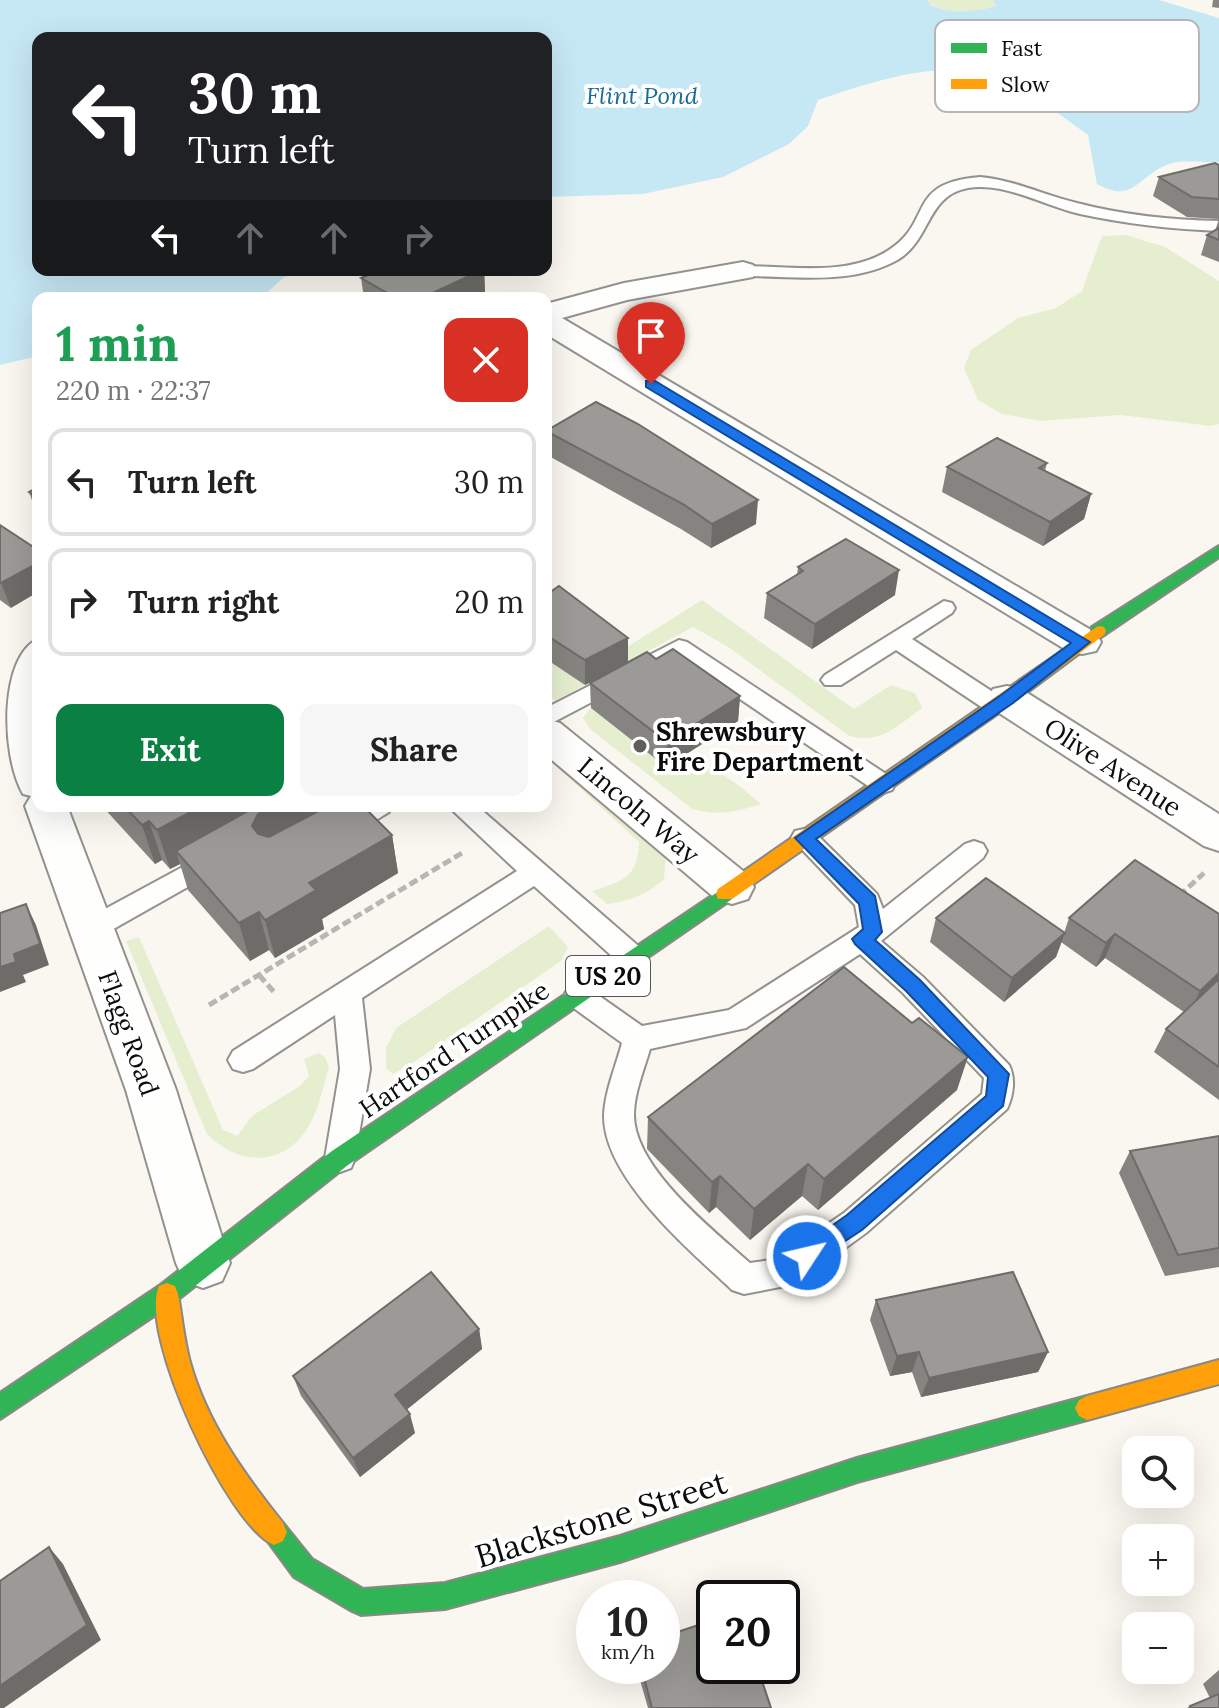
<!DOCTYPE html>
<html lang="en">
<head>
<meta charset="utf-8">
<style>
	:root { --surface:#fff; --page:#f6f6f6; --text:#222; --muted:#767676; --line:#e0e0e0; --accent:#0b8043 }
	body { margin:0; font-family:Lora,serif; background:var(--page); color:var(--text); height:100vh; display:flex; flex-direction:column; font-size:30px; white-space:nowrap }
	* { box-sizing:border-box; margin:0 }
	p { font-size:26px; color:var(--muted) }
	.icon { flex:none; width:44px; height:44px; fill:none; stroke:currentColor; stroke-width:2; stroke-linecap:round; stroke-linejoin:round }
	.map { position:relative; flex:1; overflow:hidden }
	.drawer { position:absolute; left:32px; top:292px; width:520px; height:520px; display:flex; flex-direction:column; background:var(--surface); border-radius:16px; box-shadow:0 8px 32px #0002 }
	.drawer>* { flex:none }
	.guide { position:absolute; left:32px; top:32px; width:520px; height:244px; border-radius:16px; box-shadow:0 8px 32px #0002; background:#202124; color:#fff; overflow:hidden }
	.tools { position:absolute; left:1122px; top:1436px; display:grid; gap:16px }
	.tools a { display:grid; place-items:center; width:72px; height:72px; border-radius:16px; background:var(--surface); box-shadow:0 8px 32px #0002; font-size:40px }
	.speed { position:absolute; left:576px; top:1580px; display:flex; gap:16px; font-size:40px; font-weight:700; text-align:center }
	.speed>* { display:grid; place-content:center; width:104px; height:104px; border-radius:50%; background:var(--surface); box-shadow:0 8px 32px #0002; line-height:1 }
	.speed small { font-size:20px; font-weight:400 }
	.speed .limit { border:4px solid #111; border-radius:12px; background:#fff; color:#111 }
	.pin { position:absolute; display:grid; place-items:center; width:68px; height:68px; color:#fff; margin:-82px -34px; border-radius:50% 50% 50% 0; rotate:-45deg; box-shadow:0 0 8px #0007 }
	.pin .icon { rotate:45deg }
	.me { position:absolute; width:88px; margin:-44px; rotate:55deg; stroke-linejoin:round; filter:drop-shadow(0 0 6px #0008) }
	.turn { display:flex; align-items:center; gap:28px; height:168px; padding:0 24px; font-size:36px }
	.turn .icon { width:104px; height:104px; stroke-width:2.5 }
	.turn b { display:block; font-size:56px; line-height:68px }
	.lanes { display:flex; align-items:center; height:76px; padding:0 24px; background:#0003; justify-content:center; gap:40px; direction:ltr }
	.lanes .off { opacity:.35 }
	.round { display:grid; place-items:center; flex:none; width:84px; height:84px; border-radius:16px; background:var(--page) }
	.overview { display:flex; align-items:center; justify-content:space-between; height:136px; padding:0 24px }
	h1 { font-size:48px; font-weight:800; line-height:60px; color:#1e9e55 }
	.action { display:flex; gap:16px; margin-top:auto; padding:16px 24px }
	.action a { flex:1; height:92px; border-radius:16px; background:var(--accent); color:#fff; font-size:32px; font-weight:800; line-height:92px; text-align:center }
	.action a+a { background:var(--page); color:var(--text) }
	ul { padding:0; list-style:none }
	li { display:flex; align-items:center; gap:24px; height:108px; margin:0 16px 12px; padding:0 8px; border:4px solid var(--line); border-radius:16px }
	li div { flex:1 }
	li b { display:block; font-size:30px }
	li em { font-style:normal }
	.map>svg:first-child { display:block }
</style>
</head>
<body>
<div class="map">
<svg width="1219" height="1708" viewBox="0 0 1219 1708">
	<rect width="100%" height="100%" fill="#faf7f0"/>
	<g fill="#e5efd0">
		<path d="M928 0H992L998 6C972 12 955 16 930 5Z"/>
		<path d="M1126 235 1165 247 1219 281V424L1211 426 1120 415 1041 421 1002 414 978 400 964 368 971 350 1018 318 1056 308 1082 291 1102 236Z"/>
		<path d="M702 600 854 709 891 685 915 693 922 708C897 726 882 744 849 736L730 648 693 627 555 701 546 693V659L579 677Z"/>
		<path d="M591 708 666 767C711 758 728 777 761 804 737 812 717 816 692 809L590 729 583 718Z"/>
		<path d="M546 752 666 853 664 879C646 895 630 901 607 904L592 891C623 881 638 878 639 842L546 757Z"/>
		<path d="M549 926 568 947 561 961 411 1064 393 1074 386 1068V1048L396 1028Z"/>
		<path d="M139 937 223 1130 237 1136 253 1115 300 1086 309 1076 304 1059 319 1053 325 1057 329 1067C323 1087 318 1114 305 1132 279 1169 235 1163 207 1134L126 941Z"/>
	</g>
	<path fill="#c6e8f4" d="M0 0H928L930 5C954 15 972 12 997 6L992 0H1159L1219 18V162C1204 163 1182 159 1169 164 1138 175 1134 205 1097 184L1088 135C1065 119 1042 99 1016 86 952 53 882 79 818 100L808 126 789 144 723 177 643 194 546 197V38H38V270H301L283 278 261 298H38V356L0 365Z"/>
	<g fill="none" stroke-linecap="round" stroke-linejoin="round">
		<defs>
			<g id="lane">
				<path d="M980 177C1014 180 1044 195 1077 203 1123 215 1171 220 1219 221V231C1172 229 1126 224 1080 214 1045 206 1005 182 968 188 927 195 931 239 899 259 853 286 793 276 743 276L735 271 743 266C789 266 848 277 889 250 934 221 905 183 980 177Z"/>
				<path d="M944 601 952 603 955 608 952 613 912 639 1005 700 1009 706 1005 712H989L896 650 841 685H825L821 680 825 675Z"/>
				<path d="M679 640 687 642 892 778 895 784 892 790 883 793 874 790 678 657 546 726V708Z"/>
				<path d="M359 806H393L389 812C372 822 349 842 329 836L325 829 329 822Z"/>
				<path d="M448 806H477L643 950 647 958 643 966 633 969 623 966 534 886 362 998 370 1069 355 1158 351 1168 340 1172 329 1168 325 1158 340 1069 335 1015 253 1069 243 1072 233 1069 228 1060 233 1051 517 871Z"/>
				<path d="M804 829 813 831 877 894 883 909 965 844 974 841 983 844 987 851 983 858 881 941 923 977 1009 1065C1016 1079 1013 1096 1007 1109L866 1233 796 1284 744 1294 732 1290C690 1250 603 1178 604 1115 605 1091 616 1066 622 1043L568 1004 564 996 568 988 578 985 588 988 642 1026 729 1010 859 927 855 905 791 838 795 831ZM860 954 903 993 984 1078 982 1094 844 1213 777 1259 750 1263C713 1230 634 1168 634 1115 634 1093 644 1070 650 1049L746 1028Z"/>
				<path d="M214 850 223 853 227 860 223 867 101 936 91 940 81 936 77 929 81 922Z"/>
			</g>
			<g id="street">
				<path d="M743 262 753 265 757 271 753 277 627 300 562 318 1096 633 1101 642 1096 651 1082 654 1068 651 546 334V304L624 283Z"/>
				<path d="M38 639V806H67L176 1090 230 1263 222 1281 203 1288 184 1281 176 1263 126 1090 25 806 31 796 23 794C0 753 0 656 38 639Z"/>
				<path d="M1007 686 1021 689 1219 814V851L1204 846 993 709 987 699 993 689Z"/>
				<path d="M546 719 560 723 748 875 754 887 748 899 732 904 716 899 546 755Z"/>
			</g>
			<g id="fast">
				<path d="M1219 546V557L1104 635H1092L1090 631 1092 627Z"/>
				<path d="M725 887 732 889 734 894 732 899 348 1165 175 1302 0 1419V1393L159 1286 332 1151Z"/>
				<path d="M1087 1396 1095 1400 1099 1408 1095 1416 1087 1420 857 1482 620 1562 445 1609 361 1615 352 1611 294 1577 261 1532 265 1523 274 1519 283 1523 312 1559 363 1589 445 1583 620 1536 857 1458Z"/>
			</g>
			<g id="slow">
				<path d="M1098 626 1104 627 1106 631 1104 635 1013 703 732 899H718L716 894 718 889Z"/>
				<path d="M167 1283 175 1286 178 1294C182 1317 184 1340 190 1362 207 1423 244 1474 283 1523L287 1532 283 1541 274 1545C228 1526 138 1333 159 1286Z"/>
				<path d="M1219 1360V1384L1087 1420 1079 1416 1075 1408 1079 1400 1087 1396Z"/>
			</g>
		</defs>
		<use href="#lane" stroke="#93928f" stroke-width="4"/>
		<use href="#street" stroke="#93928f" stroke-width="4"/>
		<use href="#fast" stroke="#8a8885" stroke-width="4"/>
		<use href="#slow" stroke="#8a8885" stroke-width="4"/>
		<g stroke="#b7b6b5" stroke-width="5" stroke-dasharray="9 4" stroke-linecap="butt">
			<path d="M1179 896 1204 873"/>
			<path d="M259 975 274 992"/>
			<path d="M209 1005 462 853"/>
		</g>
		<use href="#lane" fill="#fefefd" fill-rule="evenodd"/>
		<use href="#street" fill="#fefefd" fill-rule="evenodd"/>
		<use href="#fast" fill="#30b455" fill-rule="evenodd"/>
		<use href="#slow" fill="#ff9f0a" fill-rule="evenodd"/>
	</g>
	<g fill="#868481">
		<path d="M1213 0H1219V8L1212 7Z"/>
		<path d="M1219 165V262L1201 255 1207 235 1215 231 1219 219 1187 217 1153 196 1159 177Z"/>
		<path d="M484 270 485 292 473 298H364L361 278Z"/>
		<path d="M546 431 756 524 711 548 681 529 547 455Z"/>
		<path d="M1047 463 1045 471 1091 494 1084 519 1043 546 942 492 947 467Z"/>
		<path d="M38 487V517L29 492Z"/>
		<path d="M0 525 11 608 0 600Z"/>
		<path d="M798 567 895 595 812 649 764 618 767 593 797 575Z"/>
		<path d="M546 595 628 663 656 659 740 696 738 721 666 767 591 708 590 683 623 665 585 685 546 659Z"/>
		<path d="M102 806H363L392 835 398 873 322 919 324 929 275 958 269 950 250 961 188 890 180 864 170 869 162 860 155 864Z"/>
		<path d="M1219 914V1100L1154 1052 1166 1029 1184 1012 1105 958 1096 967 1061 942 1056 957 1004 1002 930 942 936 918 1064 933 1069 918Z"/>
		<path d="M957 1090 818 1210 802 1196 750 1240 716 1207 709 1213 647 1149 648 1117Z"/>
		<path d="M1219 1136V1267L1165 1276 1119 1173 1130 1151Z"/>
		<path d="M876 1300 1048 1352 1038 1372 921 1397 912 1372 890 1376 870 1320Z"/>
		<path d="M479 1329 482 1349 406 1410 415 1433 360 1477 301 1396 293 1376Z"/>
		<path d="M636 1666H662L771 1708H648Z"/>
		<path d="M1219 1670V1708H1187L1190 1706 1210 1698 1203 1684Z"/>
	</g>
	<g fill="#6d6c69">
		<path d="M484 270 485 292 473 298H422Z"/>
		<path d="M1091 494 1084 519 1043 546 1050 522Z"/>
		<path d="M758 500 756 524 711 548 712 524Z"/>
		<path d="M38 563V592L11 608 1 583Z"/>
		<path d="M899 570 895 595 812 649 815 624Z"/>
		<path d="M628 638V663L585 685V660Z"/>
		<path d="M740 696 738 721 666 767 667 742Z"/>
		<path d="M202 806H337L268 853 176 851 180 864 170 869 157 830Z"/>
		<path d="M149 821 162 860 155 864 142 825Z"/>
		<path d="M392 835 398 873 322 919 324 929 275 958 265 920 309 883Z"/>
		<path d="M26 904 36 925 49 965 23 975 26 982 0 992V967L14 954Z"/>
		<path d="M259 912 269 950 250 961 239 923Z"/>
		<path d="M1065 933 1056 957 1004 1002 1012 978Z"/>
		<path d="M1115 934 1105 958 1096 967 1106 943Z"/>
		<path d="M1219 973V986L1188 1015 1200 991Z"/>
		<path d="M968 1057 957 1090 818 1210 824 1179Z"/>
		<path d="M808 1164 802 1196 750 1240 754 1209Z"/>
		<path d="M720 1176 716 1207 709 1213 712 1182Z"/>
		<path d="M479 1329 482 1349 400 1415 395 1395Z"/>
		<path d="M919 1352 912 1372 890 1376 897 1356Z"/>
		<path d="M1048 1352 1038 1372 921 1397 929 1378Z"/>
		<path d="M410 1414 415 1433 360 1477 353 1458Z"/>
		<path d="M49 1547 63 1564 101 1640 4 1708H0V1686Z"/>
	</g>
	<g fill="#9c9a96" stroke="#6d6c69" stroke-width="2">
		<path d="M1215 163 1219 165V199L1192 197 1159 177Z"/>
		<path d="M1219 228V240L1207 235Z"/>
		<path d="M380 270H482L422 298H396L361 278Z"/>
		<path d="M596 402 638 424 758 500 712 524 683 504 546 431Z"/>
		<path d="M997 438 1047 463 1039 468 1091 494 1050 522 947 467Z"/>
		<path d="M38 487V498L29 492Z"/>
		<path d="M0 525 38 550V563L1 583 0 582Z"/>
		<path d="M846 539 899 570 815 624 767 593 803 571 798 567Z"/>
		<path d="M559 586 628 638 585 660 546 635V595Z"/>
		<path d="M673 649 740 696 667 742 590 683 647 652 656 659Z"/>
		<path d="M124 806H202L157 830 149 821 142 825Z"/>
		<path d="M257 806H273L258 814 252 826 258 834 269 837 328 806H363L392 835 309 883 316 890 265 920 259 912 239 923 176 851Z"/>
		<path d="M1135 860 1219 914V973L1200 991 1115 934 1106 943 1069 918Z"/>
		<path d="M986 878 1065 933 1012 978 936 918Z"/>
		<path d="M26 904 40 944 14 954 16 962 0 967V913Z"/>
		<path d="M844 967 912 1023 919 1018 968 1057 824 1179 808 1164 754 1209 720 1176 712 1182 648 1117Z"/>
		<path d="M1219 979V1067L1166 1029Z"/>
		<path d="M1219 1136V1248L1178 1255 1130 1151Z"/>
		<path d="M431 1272 479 1329 395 1395 410 1414 353 1458 293 1376Z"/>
		<path d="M1013 1272 1048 1352 929 1378 919 1352 897 1356 876 1300Z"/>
		<path d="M49 1547 87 1625 0 1686V1581Z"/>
		<path d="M714 1620V1666H757L771 1708H652L641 1666H662V1637Z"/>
		<path d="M1219 1694V1708H1191L1190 1706Z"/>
	</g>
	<path fill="#1a73e8" stroke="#114b97" stroke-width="2" d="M646 381H655L1090 642 1013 703 816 839 875 896 882 932 875 940 920 980 1009 1074 1003 1106 862 1230 807 1266 799 1263 796 1256 799 1249 847 1215 986 1096 988 1077 906 991 855 944 852 939 863 929 859 904 795 838 1001 695 1071 643 646 387Z"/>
	<circle fill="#5f5e5c" stroke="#fff" stroke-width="3" cx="640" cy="746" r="8"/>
	<g text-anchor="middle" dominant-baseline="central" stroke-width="8" stroke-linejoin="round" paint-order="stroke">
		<g font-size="24" font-style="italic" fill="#176c9c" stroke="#fff">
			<text x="642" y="95">Flint Pond</text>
		</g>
		<rect fill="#fff" stroke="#555" stroke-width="2" x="566" y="956" width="84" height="40" rx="6"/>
		<g font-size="24" font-weight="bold" fill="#0c0c0c">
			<text x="608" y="976">US 20</text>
		</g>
		<g font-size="26" font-weight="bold" fill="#0c0c0c" stroke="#fff" text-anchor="start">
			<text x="656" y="731">Shrewsbury<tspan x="656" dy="30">Fire Department</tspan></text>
		</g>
		<g font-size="26" fill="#0c0c0c" stroke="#fff">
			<text transform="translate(1113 767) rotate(33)">Olive Avenue</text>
			<text transform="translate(639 810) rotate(40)">Lincoln Way</text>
			<text transform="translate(129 1033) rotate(70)">Flagg Road</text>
			<text transform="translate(454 1049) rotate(-34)">Hartford Turnpike</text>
		</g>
		<g font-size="32" fill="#0c0c0c" stroke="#fff">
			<text transform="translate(601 1519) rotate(-17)">Blackstone Street</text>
		</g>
	</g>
	<rect x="935" y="20" width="264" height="92" rx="12" fill="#fff" stroke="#b6b6b6" stroke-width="2"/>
	<rect x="951" y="43" width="36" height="10" fill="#30b455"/>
	<rect x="951" y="79" width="36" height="10" fill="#ff9f0a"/>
	<g font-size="22" fill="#0c0c0c">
		<text x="1001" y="56">Fast</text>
		<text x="1001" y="92">Slow</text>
	</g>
</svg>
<div class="tools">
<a><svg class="icon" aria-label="search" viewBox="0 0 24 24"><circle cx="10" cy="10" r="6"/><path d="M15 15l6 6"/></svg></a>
<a>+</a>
<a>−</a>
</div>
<div class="speed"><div>10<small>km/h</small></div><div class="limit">20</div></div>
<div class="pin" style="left:651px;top:384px;background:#d93025"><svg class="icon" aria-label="arrive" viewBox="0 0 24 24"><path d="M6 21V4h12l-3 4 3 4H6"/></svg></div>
<svg class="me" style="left:807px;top:1256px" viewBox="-20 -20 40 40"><circle r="17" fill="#1a73e8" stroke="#fff" stroke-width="3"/><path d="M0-11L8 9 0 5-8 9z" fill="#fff"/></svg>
<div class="guide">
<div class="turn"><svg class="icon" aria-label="left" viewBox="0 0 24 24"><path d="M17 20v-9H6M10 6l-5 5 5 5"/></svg><div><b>30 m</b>Turn left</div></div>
<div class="lanes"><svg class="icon" aria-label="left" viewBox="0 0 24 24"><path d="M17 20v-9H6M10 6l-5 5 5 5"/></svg><svg class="icon off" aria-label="ahead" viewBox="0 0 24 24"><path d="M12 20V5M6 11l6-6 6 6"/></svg><svg class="icon off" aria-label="ahead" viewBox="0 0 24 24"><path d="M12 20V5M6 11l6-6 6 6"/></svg><svg class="icon off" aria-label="right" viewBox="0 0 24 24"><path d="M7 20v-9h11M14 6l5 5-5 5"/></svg></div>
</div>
<section class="drawer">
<div class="overview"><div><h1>1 min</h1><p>220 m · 22:37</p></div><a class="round" style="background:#d93025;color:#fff"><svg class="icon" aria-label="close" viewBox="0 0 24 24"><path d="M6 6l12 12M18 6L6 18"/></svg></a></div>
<ul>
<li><svg class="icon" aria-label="left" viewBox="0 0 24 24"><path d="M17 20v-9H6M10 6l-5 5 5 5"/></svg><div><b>Turn left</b></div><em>30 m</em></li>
<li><svg class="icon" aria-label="right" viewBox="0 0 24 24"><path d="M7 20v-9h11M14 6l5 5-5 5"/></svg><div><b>Turn right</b></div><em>20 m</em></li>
</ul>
<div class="action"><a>Exit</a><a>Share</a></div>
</section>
</div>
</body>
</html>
